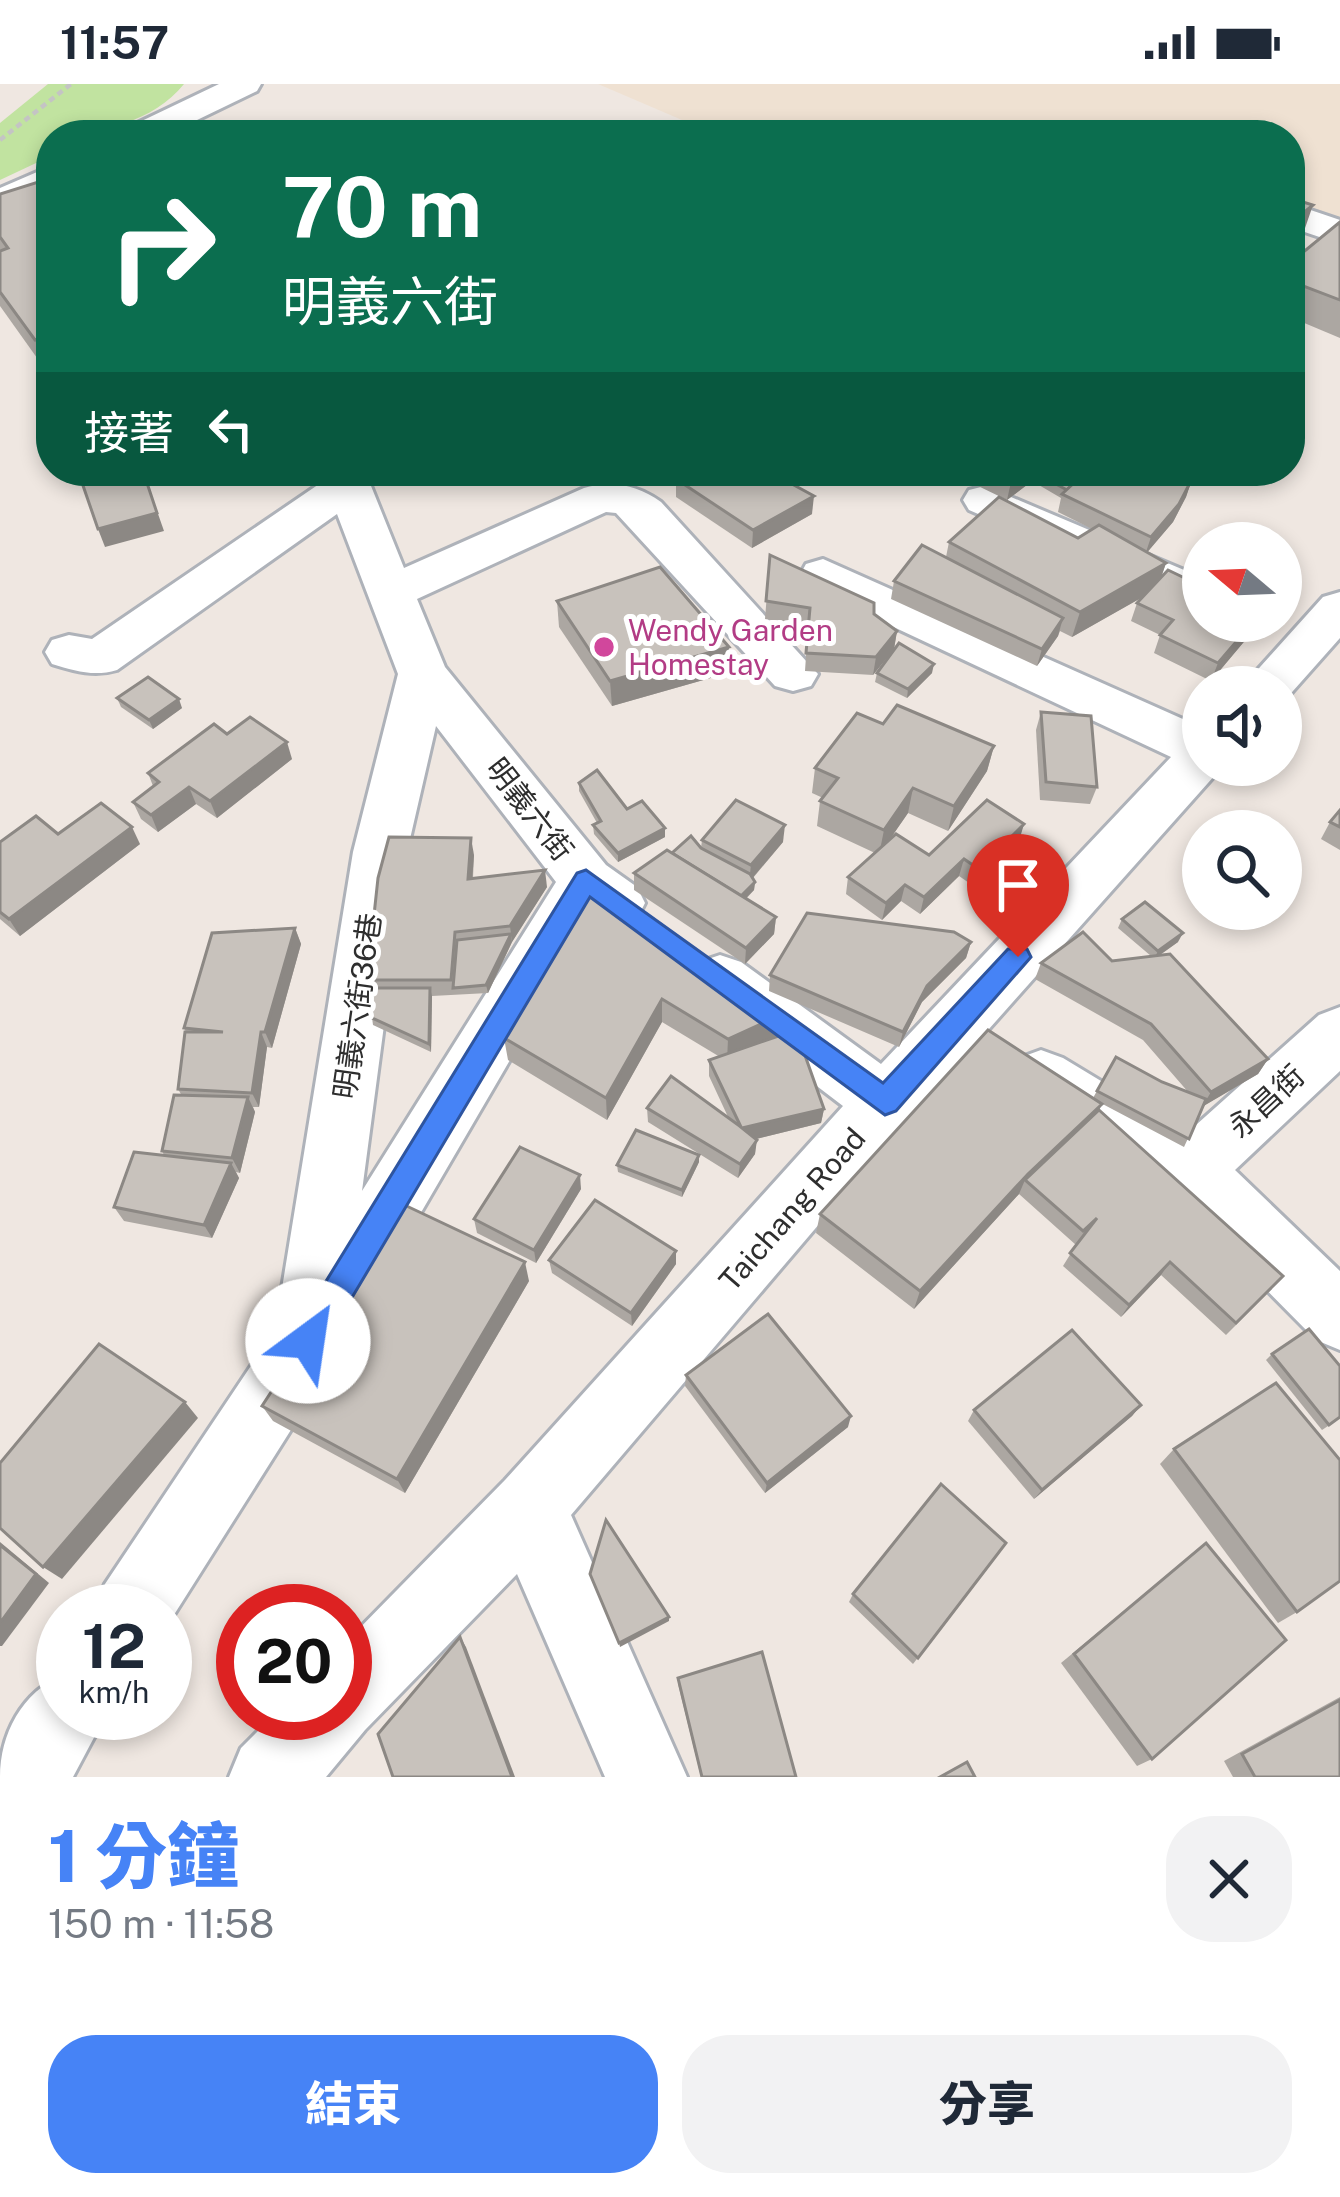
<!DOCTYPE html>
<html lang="zh-TW">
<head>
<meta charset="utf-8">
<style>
	:root { --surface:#fff; --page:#f2f2f3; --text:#1f2937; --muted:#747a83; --accent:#4683f6 }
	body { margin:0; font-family:"Public Sans","Noto Sans TC",sans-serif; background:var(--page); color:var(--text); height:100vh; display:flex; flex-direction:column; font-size:45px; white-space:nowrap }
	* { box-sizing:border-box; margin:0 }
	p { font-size:39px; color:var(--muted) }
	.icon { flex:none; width:66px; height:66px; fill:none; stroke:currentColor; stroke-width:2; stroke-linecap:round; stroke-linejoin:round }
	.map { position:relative; height:1693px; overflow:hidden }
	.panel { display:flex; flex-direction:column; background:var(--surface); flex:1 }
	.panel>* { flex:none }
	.hud { position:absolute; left:36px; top:36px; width:1269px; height:366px; border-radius:48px; box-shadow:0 6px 18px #0003; background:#0b6e4f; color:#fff; overflow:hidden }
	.needle { width:78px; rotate:289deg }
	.tools { position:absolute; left:1182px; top:438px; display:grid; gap:24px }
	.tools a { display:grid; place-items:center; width:120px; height:120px; border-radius:50%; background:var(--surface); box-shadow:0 6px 18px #0003; font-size:60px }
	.speed { position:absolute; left:36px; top:1500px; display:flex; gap:24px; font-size:60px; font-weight:700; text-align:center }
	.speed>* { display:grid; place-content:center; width:156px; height:156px; border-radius:50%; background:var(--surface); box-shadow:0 6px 18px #0003; line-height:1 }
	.speed small { font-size:30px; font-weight:400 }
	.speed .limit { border:18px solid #d22; background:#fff; color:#111 }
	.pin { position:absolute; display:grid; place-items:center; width:102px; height:102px; color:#fff; margin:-123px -51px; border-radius:50% 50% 50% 0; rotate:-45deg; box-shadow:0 0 12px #0007 }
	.pin .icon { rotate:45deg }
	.me { position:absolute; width:132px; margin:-66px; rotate:31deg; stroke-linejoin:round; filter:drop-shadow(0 0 9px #0008) }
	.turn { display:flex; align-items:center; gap:42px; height:252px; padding:0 48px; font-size:54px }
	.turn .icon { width:156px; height:156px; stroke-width:2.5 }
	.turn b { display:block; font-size:84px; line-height:102px }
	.then { display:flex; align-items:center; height:114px; padding:0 48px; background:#0003; gap:24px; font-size:45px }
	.round { display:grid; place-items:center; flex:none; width:126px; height:126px; border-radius:48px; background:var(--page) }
	.head { display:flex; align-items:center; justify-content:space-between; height:204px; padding:0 48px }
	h1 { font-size:72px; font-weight:800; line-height:90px; color:var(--accent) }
	.cta { display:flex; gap:24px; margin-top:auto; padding:24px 48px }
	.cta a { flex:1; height:138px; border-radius:48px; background:var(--accent); color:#fff; font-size:48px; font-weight:800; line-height:138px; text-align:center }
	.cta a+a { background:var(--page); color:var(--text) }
	.status { display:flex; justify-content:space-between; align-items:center; height:84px; padding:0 60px; background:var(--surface); direction:ltr }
	.status svg { height:33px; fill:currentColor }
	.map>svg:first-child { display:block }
</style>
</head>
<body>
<div class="status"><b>11:57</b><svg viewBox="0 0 49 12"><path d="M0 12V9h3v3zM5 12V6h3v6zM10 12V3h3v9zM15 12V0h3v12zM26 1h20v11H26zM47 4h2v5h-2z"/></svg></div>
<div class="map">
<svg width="1340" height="1693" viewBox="0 0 1340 1693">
	<rect width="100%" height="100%" fill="#efe7e1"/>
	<path fill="#efe1d2" d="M598 0H1340V139L1290 121V51H717Z"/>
	<path fill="#c1e3a0" d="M48 0H184C154 38 97 51 51 51V72L0 96V39Z"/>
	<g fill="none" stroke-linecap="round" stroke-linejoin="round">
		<defs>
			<g id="minor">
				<path d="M219 0H261L257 7 166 51H122L127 44Z"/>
				<path d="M51 82V107L0 129V104Z"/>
				<path d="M1290 119 1340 136V160L1290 143Z"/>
				<path d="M321 387H365L404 484 584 404C613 396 637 401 661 418L818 590 811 602 793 607 775 602 616 429 606 428 417 515 445 583 606 781 637 803 645 819 637 835 617 841 594 832 332 1281 165 1545V1527H94L105 1500 281 1237 278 1229 353 768 398 590 337 430 117 586C94 593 75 587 52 580L45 568 52 556 69 551 92 555 325 396ZM436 642 556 798 362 1107 407 768Z"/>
				<path d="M985 402 1203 494V528L969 426 963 416 969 406Z"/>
				<path d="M823 475 1203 644V681H1224L907 1037 571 1431 687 1693H605L517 1490 365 1646 326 1693H229L241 1664 276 1629H345V1559L505 1396 843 1022 699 912 691 895 699 878 720 871 741 878 881 980 1171 673 806 502 800 491 806 480Z"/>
				<path d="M1340 508V554L1285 616 1281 617V603H1242L1323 513Z"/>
				<path d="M1340 923V987L1235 1086 1340 1187V1266L1316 1256 1168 1106 1019 1012 1010 993 1019 974 1041 966 1063 974 1187 1049 1319 931Z"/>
				<path d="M63 1591V1629H107L73 1693H0C0 1650 22 1608 63 1591Z"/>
			</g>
		</defs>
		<use href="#minor" stroke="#aeb2b9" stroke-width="6"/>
		<path stroke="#c4c4c4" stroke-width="4.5" stroke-dasharray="6 4.5" stroke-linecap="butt" d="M0 56 71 0"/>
		<use href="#minor" fill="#fff" fill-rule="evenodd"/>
	</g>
	<g fill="#aca7a2">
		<path d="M51 94V287L47 288 0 222V110Z"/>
		<path d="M1340 138V254L1290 233V179Z"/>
		<path d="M979 387H1074L1083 391 1192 395 1186 413 1173 438 1147 468 1166 479 1161 494 1203 537H1257L1253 547 1211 597 1154 569 1160 551 1131 537 1137 519 1144 512 1072 553 1060 547 1058 552 1037 582 891 515 894 497 946 473 949 458 1078 454 1092 445 1058 428 1061 414 1032 397 1007 416 976 401Z"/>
		<path d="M676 395 812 430 752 464 676 413Z"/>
		<path d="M770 471 874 530 897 547 894 565 873 591 805 587 808 542 765 535Z"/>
		<path d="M557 517 729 563 728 589 612 622 559 543Z"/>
		<path d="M877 589H932L907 614 875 598Z"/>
		<path d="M117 614 182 624 153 645 121 623Z"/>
		<path d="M1041 628 1097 703 1090 720 1040 716 1036 646Z"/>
		<path d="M883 640 994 662 987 687 948 747 908 729 890 755 929 771 1024 740 1017 759 1023 783 991 814 959 792 920 830 901 817 882 836 846 810 848 793 875 769 817 742 820 717 823 714 812 709 815 684Z"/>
		<path d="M227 650 292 675 217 734 196 720 158 748 141 735 133 718 153 702 148 689Z"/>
		<path d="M579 699 627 725 665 753 618 778 594 750 593 741 597 739 579 707Z"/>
		<path d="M1340 726V766L1321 755 1330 738Z"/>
		<path d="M58 750 140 760 20 852 0 835V758Z"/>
		<path d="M702 756 783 758 753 794 755 798 754 806 746 815 776 833 774 850 745 880 634 806V789L672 769 701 764Z"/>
		<path d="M474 771 473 794 547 803 512 858 488 909 432 912 431 968 373 941 367 896Z"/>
		<path d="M595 794 779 952 824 1025 821 1039 756 1055 755 1070 738 1094 648 1038 647 1024 729 1035 709 992V976L720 973 662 938 607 1036 508 976 504 954Z"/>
		<path d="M1122 835 1178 858 1160 871 1268 975 1258 990 1203 1022 1184 1063 1095 1016 1099 1026 1272 1205 1226 1251 1161 1191 1121 1233 1063 1182 1076 1161 1019 1110 914 1225 816 1149 820 1130 1093 1014 1116 973 1162 998 1189 1009 1143 956 1035 895 1041 879 1112 877 1151 872 1118 844Z"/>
		<path d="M295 844 301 860 272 964 267 963 259 1023H253L255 1028 240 1089 236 1088 239 1094 212 1154 124 1137 114 1123 164 1071 162 1067 182 1012 178 1005 186 948 184 944Z"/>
		<path d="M971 858 966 874 922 918 899 963 769 907 770 891Z"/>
		<path d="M699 1071V1078L682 1113 618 1088 617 1081Z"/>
		<path d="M581 1105 536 1179 477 1149 474 1135Z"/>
		<path d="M549 1176 676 1180 632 1242 552 1189Z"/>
		<path d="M529 1197 405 1409 273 1337 262 1322Z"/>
		<path d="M1272 1270 1340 1334 1322 1346 1266 1276Z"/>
		<path d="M686 1291 848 1343 765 1409 685 1302Z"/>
		<path d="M1141 1321 1132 1332 1034 1415 968 1337 974 1326Z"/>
		<path d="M1174 1365 1297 1528 1278 1539 1160 1380Z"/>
		<path d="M1006 1459 913 1580 849 1518 853 1510Z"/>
		<path d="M1206 1459 1152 1675 1137 1682 1061 1579Z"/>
		<path d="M678 1594 796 1693H701L678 1600Z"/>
		<path d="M1340 1613V1693H1233L1224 1677Z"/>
	</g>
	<g fill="#8c8884">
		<path d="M1313 121 1304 147 1290 158V140Z"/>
		<path d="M51 250V287L47 288 35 256Z"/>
		<path d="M143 387 164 447 105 463 98 445Z"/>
		<path d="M1025 387H1045L1034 388 1032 397 1007 416 1011 398Z"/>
		<path d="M1192 395 1186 413 1173 438 1145 471 1151 453Z"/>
		<path d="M814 412 812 430 752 464 753 446Z"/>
		<path d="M1166 479 1157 505 1072 553 1080 528Z"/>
		<path d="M1063 534 1058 552 1037 582 1042 565Z"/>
		<path d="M1254 537H1257L1253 547 1211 597 1218 579Z"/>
		<path d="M897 547 894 565 873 591 876 573Z"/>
		<path d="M729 563 728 589 612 622 610 597Z"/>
		<path d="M934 580 932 589 907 614 908 605Z"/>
		<path d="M179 615 182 624 153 645 149 636Z"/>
		<path d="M287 658 292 675 217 734 210 717Z"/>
		<path d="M994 662 987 687 948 747 954 722Z"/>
		<path d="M189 703 196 720 158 748 151 731Z"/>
		<path d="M913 704 908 729 879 771 884 746Z"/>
		<path d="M1024 740 1019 757 1005 771 1010 754Z"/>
		<path d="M785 741 783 758 749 798 751 781Z"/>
		<path d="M132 743 140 760 20 852 9 835Z"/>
		<path d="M665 744V753L618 778V769Z"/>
		<path d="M471 754 474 771 471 811 468 795Z"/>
		<path d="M1028 766 1023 783 991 814 996 797Z"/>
		<path d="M964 775 959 792 920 830 924 813Z"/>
		<path d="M545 786 547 803 512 858 510 842Z"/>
		<path d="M755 798 754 806 735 825 736 817Z"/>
		<path d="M905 801 901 817 882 836 886 819Z"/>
		<path d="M776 833 774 850 745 880 746 864Z"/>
		<path d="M295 844 301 860 272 964 265 948Z"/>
		<path d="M1183 849 1178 858 1154 875 1158 867Z"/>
		<path d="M511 850 512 858 488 909 486 901Z"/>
		<path d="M971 858 966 874 922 918 899 963 903 948 927 902Z"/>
		<path d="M430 904 432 912 431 968 429 960Z"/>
		<path d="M662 915V938L607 1036 606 1014Z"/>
		<path d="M781 931 779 954 727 977 728 955Z"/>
		<path d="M261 948 267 963 259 1023 252 1009Z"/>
		<path d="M1268 975 1258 990 1202 1023 1211 1008Z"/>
		<path d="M248 1013 255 1028 240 1089 232 1074Z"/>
		<path d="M1102 1020 1092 1041 1025 1096 1019 1110 914 1225 920 1207 1028 1090Z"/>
		<path d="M824 1025 821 1039 740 1059 742 1044Z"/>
		<path d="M757 1056 755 1070 738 1094 740 1080Z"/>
		<path d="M699 1071V1078L682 1113V1106Z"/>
		<path d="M231 1079 239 1094 212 1154 204 1141Z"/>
		<path d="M580 1091 581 1105 536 1179 534 1166Z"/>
		<path d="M676 1167V1180L632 1242 631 1229Z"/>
		<path d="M525 1178 529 1197 405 1409 397 1395Z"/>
		<path d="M1170 1178 1161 1191 1121 1233 1129 1221Z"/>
		<path d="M185 1318 198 1334 62 1495 43 1483Z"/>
		<path d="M1141 1321 1132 1332 1034 1415 1042 1406Z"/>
		<path d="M851 1332 848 1343 765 1409 767 1399Z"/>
		<path d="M0 1458 49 1499 2 1562H0Z"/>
		<path d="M669 1533V1537L620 1563 619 1559Z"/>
		<path d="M460 1553 466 1563 515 1693H512Z"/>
	</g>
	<g fill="#c8c2bc" stroke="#8c8884" stroke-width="3">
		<path d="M51 94V250L35 256 0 208V167L8 164 0 153V110Z"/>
		<path d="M1290 114 1313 121 1290 140Z"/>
		<path d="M1340 138V216L1290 197V179Z"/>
		<path d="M78 387H143L157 429 98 445Z"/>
		<path d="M688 387H768L814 412 753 446 676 395Z"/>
		<path d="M988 387H1025L1011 398Z"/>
		<path d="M1074 387 1083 391 1067 406 1034 388Z"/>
		<path d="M1087 387H1176L1192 395 1179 420 1151 453 1062 410Z"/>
		<path d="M999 413 1078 454 1099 441 1166 479 1080 528 949 458Z"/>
		<path d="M922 461 1063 534 1042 565 894 497Z"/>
		<path d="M770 471 874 519V530L897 547 876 573 806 569 810 524 766 517Z"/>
		<path d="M660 483 729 563 610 597 557 517Z"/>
		<path d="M1168 486 1203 503V537H1254L1218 579 1160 551 1173 536 1137 519Z"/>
		<path d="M899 559 934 580 908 605 877 589Z"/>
		<path d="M148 593 179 615 149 636 117 614Z"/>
		<path d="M897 621 994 662 954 722 913 704 884 746 820 717 838 694 815 684 857 629 883 640Z"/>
		<path d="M1041 628 1091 632 1097 703 1046 698Z"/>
		<path d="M250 633 287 658 210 717 189 703 151 731 133 718 159 698 148 689 214 640 227 650Z"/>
		<path d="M597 686 627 725 642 717 665 744 618 769 593 741 601 737 579 699Z"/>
		<path d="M736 716 785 741 751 781 702 756Z"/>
		<path d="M987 716 1024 740 1010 754 1028 766 996 797 964 775 924 813 905 801 886 819 848 793 896 750 929 771Z"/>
		<path d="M101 719 132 743 9 835 0 828V758L36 732 58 750Z"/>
		<path d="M1340 726V743L1330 738Z"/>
		<path d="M691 752 701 764 750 790 755 798 741 812 672 769Z"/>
		<path d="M389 753 471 754 468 795 545 786 510 842 455 848 451 896H367L378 794Z"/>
		<path d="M667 766 776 833 746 864 634 789Z"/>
		<path d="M595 794 781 931 728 955 662 915 606 1014 504 954Z"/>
		<path d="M1145 818 1183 849 1158 867 1122 835Z"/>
		<path d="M807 829 954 848 971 858 927 902 903 948 770 891Z"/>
		<path d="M295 844 265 948H261L252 1009 178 1005 185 948H223L184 944 212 849Z"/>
		<path d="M1083 848 1112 877 1170 870 1268 975 1211 1008 1151 940 1041 879Z"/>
		<path d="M511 850 486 901 453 904 457 856Z"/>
		<path d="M370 904H430L429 960 370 933Z"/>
		<path d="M796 946 824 1025 742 1044 757 1056 740 1080 647 1024 671 992 741 1043 709 976Z"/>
		<path d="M988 946 1102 1020 1028 1090 920 1207 820 1130Z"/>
		<path d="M1116 973 1162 998 1206 1015 1189 1055 1097 1007Z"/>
		<path d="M174 1011 248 1013 232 1074 162 1067Z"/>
		<path d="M1099 1026 1283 1192 1236 1239 1170 1178 1129 1221 1070 1169 1097 1134 1083 1147 1025 1096Z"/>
		<path d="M636 1046 699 1071 682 1106 617 1081Z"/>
		<path d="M520 1063 580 1091 534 1166 474 1135Z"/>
		<path d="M134 1068 231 1079 204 1141 114 1123Z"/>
		<path d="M595 1116 676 1167 631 1229 549 1176Z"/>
		<path d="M396 1117 525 1178 397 1395 262 1322Z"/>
		<path d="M768 1230 851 1332 767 1399 686 1291Z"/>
		<path d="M1309 1245 1340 1282V1333L1329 1341 1272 1270Z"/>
		<path d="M1072 1246 1141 1321 1042 1406 974 1326Z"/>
		<path d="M99 1260 185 1318 43 1483 0 1444V1379Z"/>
		<path d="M1276 1299 1340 1376V1497L1297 1528 1174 1365Z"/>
		<path d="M941 1400 1006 1459 918 1574 853 1510Z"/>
		<path d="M606 1436 669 1533 619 1559 590 1490Z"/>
		<path d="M1206 1459 1286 1556 1152 1675 1074 1570Z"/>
		<path d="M0 1461 36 1490 0 1539Z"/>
		<path d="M460 1553 512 1693H393L378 1650Z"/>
		<path d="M762 1568 796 1693H702L678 1594Z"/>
		<path d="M1340 1616V1693H1255L1242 1670Z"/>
		<path d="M967 1678 975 1693H940Z"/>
	</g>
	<path fill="#4683f6" stroke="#2e55a0" stroke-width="3" d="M586 786 883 999 1008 865H1027L1031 873 896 1027 885 1031 590 813 319 1269 308 1273 296 1269 291 1257 296 1246 577 789Z"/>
	<circle fill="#d1479c" stroke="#fff" stroke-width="4.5" cx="604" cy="563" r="12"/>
	<g text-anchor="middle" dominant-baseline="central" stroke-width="10" stroke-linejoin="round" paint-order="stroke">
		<g font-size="30" fill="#b23c85" stroke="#fff" text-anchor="start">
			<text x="628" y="546">Wendy Garden<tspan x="628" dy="34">Homestay</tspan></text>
		</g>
		<g font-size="30" fill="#2e2e2e" stroke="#fff">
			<text transform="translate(530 725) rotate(52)">明義六街</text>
			<text transform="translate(357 922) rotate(-82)">明義六街36巷</text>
			<text transform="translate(1266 1017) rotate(-43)">永昌街</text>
			<text transform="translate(792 1125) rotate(-49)">Taichang Road</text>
		</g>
	</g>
</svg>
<div class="tools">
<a><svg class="needle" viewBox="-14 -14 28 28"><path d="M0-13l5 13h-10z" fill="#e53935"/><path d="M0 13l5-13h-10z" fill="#747a83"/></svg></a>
<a><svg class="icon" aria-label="sound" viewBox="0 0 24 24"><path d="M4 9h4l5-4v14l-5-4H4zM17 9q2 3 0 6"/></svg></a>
<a><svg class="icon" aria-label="search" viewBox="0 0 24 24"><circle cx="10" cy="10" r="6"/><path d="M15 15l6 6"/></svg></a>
</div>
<div class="speed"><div>12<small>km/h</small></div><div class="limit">20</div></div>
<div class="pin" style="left:1018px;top:873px;background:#d93025"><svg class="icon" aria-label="arrive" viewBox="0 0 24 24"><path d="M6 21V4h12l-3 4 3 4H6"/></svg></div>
<svg class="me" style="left:308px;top:1257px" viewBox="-20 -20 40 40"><circle r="19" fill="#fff"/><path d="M0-13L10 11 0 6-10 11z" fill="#4683f6"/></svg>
<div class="hud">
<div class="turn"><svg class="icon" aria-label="right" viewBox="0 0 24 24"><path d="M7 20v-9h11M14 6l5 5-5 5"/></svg><div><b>70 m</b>明義六街</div></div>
<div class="then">接著<svg class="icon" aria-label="left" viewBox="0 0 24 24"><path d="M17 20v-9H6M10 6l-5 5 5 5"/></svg></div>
</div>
</div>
<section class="panel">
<div class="head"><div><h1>1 分鐘</h1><p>150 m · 11:58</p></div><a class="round"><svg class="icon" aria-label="close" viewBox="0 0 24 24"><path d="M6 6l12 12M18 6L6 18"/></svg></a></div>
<div class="cta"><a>結束</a><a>分享</a></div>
</section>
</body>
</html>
